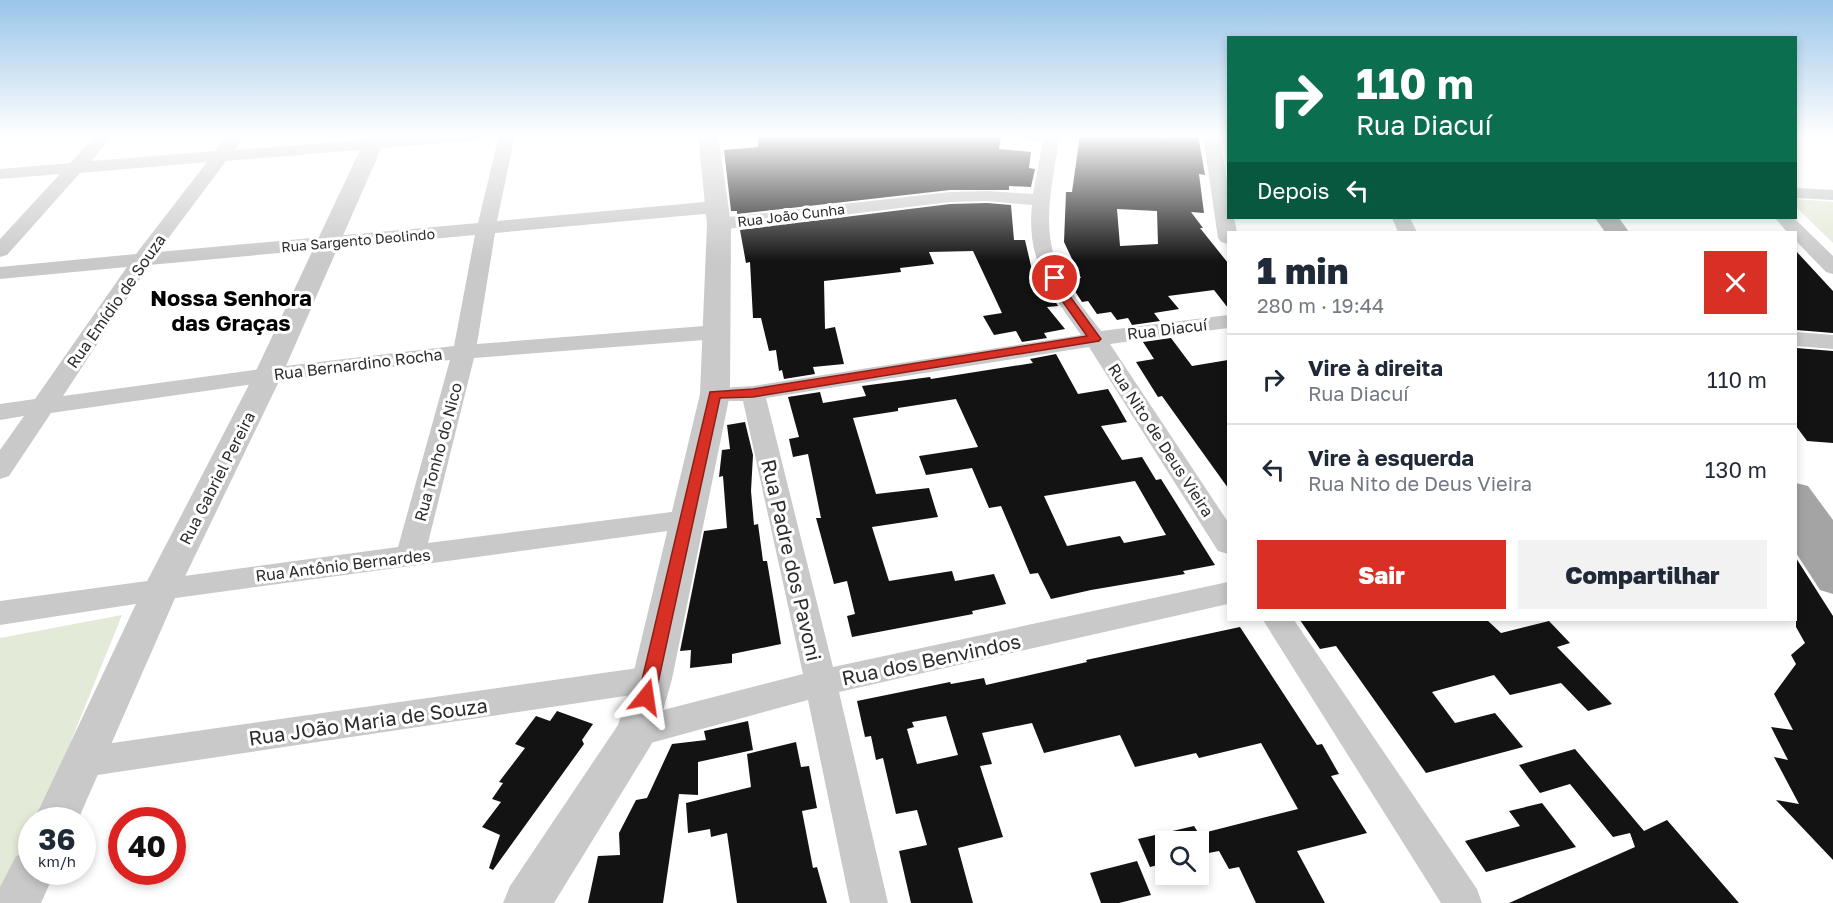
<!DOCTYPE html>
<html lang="pt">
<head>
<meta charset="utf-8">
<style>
	:root { --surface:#fff; --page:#f2f2f3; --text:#1f2937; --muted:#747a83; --line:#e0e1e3; --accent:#d93025 }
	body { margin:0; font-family:"Golos Text",sans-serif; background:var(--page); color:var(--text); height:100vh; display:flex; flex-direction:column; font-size:22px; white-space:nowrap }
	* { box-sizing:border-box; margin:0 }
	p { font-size:20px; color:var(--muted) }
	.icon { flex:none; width:33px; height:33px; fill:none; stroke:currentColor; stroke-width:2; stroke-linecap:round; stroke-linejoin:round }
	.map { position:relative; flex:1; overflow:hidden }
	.side { position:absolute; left:1227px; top:231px; width:570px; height:390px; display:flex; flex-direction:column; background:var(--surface); border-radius:0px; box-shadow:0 3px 9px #0003 }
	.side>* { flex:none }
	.top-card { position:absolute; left:1227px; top:36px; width:570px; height:183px; border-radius:0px; box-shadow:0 3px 9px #0003; background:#0b6e4f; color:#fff; overflow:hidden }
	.fabs { position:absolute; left:1155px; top:831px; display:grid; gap:12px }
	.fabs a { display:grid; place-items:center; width:54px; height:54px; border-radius:0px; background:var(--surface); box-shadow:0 3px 9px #0003; font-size:30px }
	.speed { position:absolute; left:18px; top:807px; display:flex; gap:12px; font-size:30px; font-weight:700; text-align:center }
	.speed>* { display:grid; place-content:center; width:78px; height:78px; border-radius:50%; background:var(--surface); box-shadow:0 3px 9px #0003; line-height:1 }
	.speed small { font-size:15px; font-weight:400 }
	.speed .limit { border:9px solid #d22; background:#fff; color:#111 }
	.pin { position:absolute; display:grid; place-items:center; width:51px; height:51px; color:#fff; margin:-26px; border:3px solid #fff; border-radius:50%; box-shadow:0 2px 6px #0007 }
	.me { position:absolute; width:66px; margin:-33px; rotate:15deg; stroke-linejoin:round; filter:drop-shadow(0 0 4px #0008) }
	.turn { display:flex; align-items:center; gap:21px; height:126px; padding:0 30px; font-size:27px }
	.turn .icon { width:78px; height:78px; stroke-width:2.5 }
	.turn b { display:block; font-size:42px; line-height:51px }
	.then { display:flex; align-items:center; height:57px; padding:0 30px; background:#0003; gap:12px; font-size:22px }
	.round { display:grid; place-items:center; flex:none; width:63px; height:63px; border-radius:0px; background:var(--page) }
	.summary { display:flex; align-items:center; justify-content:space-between; height:102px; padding:0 30px }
	h1 { font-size:36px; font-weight:800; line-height:45px }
	.primary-button { display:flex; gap:12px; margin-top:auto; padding:12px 30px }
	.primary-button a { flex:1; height:69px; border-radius:0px; background:var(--accent); color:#fff; font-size:24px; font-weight:800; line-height:69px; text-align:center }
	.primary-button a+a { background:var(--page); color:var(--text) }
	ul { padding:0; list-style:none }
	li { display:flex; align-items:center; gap:18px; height:90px; padding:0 30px; border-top:2px solid var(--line) }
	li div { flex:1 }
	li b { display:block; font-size:22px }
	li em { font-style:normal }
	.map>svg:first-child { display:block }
</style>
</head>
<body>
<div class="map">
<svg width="1833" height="903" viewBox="0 0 1833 903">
	<rect width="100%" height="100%" fill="#fff"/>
	<g fill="#e3ead8">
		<path d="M1796 199 1833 202V243L1796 207Z"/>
		<path d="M122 615 39 820H32L31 840 6 903H0V638Z"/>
	</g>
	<g fill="#131313" fill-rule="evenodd">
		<path d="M758 135H988L1001 137 999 149 1031 152 1029 168 1035 169 1031 187 1009 186V190H950L737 214V211H731L724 150 758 147Z"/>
		<path d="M1080 135H1123L1166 138V135H1198L1205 175 1199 174 1204 213 1191 212 1203 228H1200L1228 263V308L1214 290 1168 296 1179 309 1154 313 1160 321 1132 325 1128 318 1117 320 1111 312 1097 314 1088 301 1082 302 1067 279 1081 278 1064 242 1066 192H1072ZM1117 209 1157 211 1158 244 1120 246Z"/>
		<path d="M987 203 1011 205 1014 240H1025L1035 283 1044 282 1058 306 1047 307 1065 329 1044 333 1047 338 1022 342 1016 331 994 335 983 316 1002 313 973 251 929 252 934 264 900 268 901 272 824 281 825 329 835 327 844 364 813 367 815 374 784 379 782 370 779 371 776 350 769 351 761 318H753L750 262 746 263 740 230 950 204Z"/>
		<path d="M1796 251 1833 291V333L1796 330Z"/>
		<path d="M1171 338 1192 366 1228 360V488L1162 396 1158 397 1136 362 1154 359 1143 342Z"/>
		<path d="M1796 348 1833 351V443L1807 441 1796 426Z"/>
		<path d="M1056 354 1078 394 1108 389 1127 422 1101 426 1122 460 1142 457 1156 480 1161 479 1215 565 1183 571 1185 574 1091 590 1051 599 1038 573 1030 574 1001 506 989 508 972 468 926 475 919 456 978 447 956 399 898 408V411L853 418 876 494 929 488 938 517 872 527 889 581 952 571 955 581 994 574 1006 604 972 611 973 614 852 637 847 616 855 614 847 581 834 584 816 518H821L808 454 793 457 789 439 799 437 788 397 820 392 823 403 866 396 862 386 930 377 931 379 1033 363 1030 359ZM1135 481 1166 535 1124 543 1120 536 1067 546 1044 496Z"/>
		<path d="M745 422 753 455 751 491 754 525 758 524 763 561H767L781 644 732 654V663L690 668 691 650 680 651 704 531 727 528 723 476 719 477 722 450 730 449 727 425Z"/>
		<path d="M1796 558 1833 616V860L1776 800 1799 804 1774 757 1788 760 1771 727 1793 730 1774 694 1796 664 1791 655 1805 643 1796 627Z"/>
		<path d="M1300 620H1487L1501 633 1549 621 1570 643 1557 647 1612 704 1588 711 1561 683 1510 695 1494 675 1432 692 1455 723 1495 713 1523 747 1426 773 1336 646 1320 649Z"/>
		<path d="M1240 627 1317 745 1322 744 1339 774 1331 776 1367 833 1297 851 1325 903H1256L1239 867 1229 869 1219 851 1198 855V842H1166V863L1150 867 1138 839 1194 826 1199 834 1298 809 1261 743 1199 758 1196 753 1135 767 1120 735 1044 753 1032 723 982 733 992 764 980 766 1003 837 958 848 973 903H911L899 851 927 845 917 810 896 814 883 758 876 760 871 736 865 737 857 701 950 682 951 684 984 678 986 685 1087 662 1086 660ZM946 716 958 755 917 764 907 729 914 727 912 722Z"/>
		<path d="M557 711 593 724 582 740 584 744 493 870 489 868 500 835 482 827 501 802 492 799 503 783 499 782 525 748 515 744 536 716 550 721Z"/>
		<path d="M748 721 753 750 698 762V795L679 794 663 903H588L598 856 620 855 619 833 636 800 647 798 672 744 706 740 704 731Z"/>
		<path d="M796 742 801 767 809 766 817 808 802 811 813 868 817 867 827 903H737L727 833 711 837 710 829 688 833 686 803 751 787 747 754Z"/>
		<path d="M1575 749 1644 831 1667 820 1739 903H1509L1635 847 1630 833 1613 837 1570 784 1540 793 1519 765Z"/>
		<path d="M1542 803 1576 847 1486 872 1465 841 1520 826 1509 811Z"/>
		<path d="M1137 861 1151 895 1119 903H1101L1090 873Z"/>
	</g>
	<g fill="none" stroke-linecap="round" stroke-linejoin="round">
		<g fill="#c9c9c9" fill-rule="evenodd">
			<path d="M96 135H113L91 161 215 151 228 135H244L234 150 421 135H484L476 140 226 161 158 252 478 223 499 135H515L497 221 715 201 722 203 724 207 722 211 715 213 495 233 477 344 717 325 725 327 728 332 725 337 717 339 474 358 428 543 687 510 697 513 701 520 697 527 161 600 0 625V601L398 547 450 360 268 382 51 413 9 476 0 479V450L24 416 0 420V404L35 399 127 267 0 279V267L136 254 207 162 80 173 7 255 0 257V239L60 174 0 179V169L70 163ZM475 235 454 346 268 368 63 396 149 265Z"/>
			<path d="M1020 135H1060C1054 176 1041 221 1056 262 1066 288 1085 310 1101 331L1228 315V328L1110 344 1228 522V554L1218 551 1089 347 766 398 833 667 1228 582V604L839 692 888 903H850L808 700 636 747 624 742 619 732 624 722 636 717 803 674 743 401H715L707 399 703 394 707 389 753 386 1081 335C1050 291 1026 260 1032 205L987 201 950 202 719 230 712 228 709 224 712 220 719 218 950 192 987 191 1033 194 1043 141 1028 140Z"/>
			<path d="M1203 135H1219L1228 187V218H1234L1237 232H1228V244L1221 242 1218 238Z"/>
			<path d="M1796 188 1833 190V200L1796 198Z"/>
			<path d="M1392 218H1410L1417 232H1398Z"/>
			<path d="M1775 218H1794L1833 256V274L1826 272 1796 241V232H1787Z"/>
			<path d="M1796 332 1833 335V349L1796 346Z"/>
			<path d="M1263 620H1294L1477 889 1482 903H1441Z"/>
			<path d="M652 666 663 670 668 679 663 688 652 692 84 777 72 773 67 762 72 751 84 747Z"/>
		</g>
		<g fill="#c9c9c9" fill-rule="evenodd">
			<path d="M367 135H387L282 375 179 589 78 820H34L143 589 254 375Z"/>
			<path d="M698 135H718L731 224 730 394 672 679 657 732 651 745 554 903H503L510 886 618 725 632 679 700 394 707 224Z"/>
			<path d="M32 850V872H55L41 903H0V887L16 856Z"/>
		</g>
		<g fill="#a4a4a4" fill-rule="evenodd">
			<path d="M1595 218H1619L1629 232H1605Z"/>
			<path d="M1796 483 1808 486 1833 520V594L1820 590 1796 553Z"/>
		</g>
	</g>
	<linearGradient id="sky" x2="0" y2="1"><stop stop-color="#99c5e9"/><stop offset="0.52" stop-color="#fff"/><stop offset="1" stop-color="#fff" stop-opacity="0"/></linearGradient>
	<rect width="1833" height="261" fill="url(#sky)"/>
	<path fill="#d93025" stroke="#8d1f18" stroke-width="1.5" d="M1055 274 1059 275 1069 295 1101 339 1099 341 753 397 720 398 655 697 652 702 646 704 640 702 638 697 710 392 753 389 1087 336 1058 295 1049 278Z"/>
	<g text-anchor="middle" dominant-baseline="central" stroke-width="6" stroke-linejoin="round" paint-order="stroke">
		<g font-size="14" fill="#2c2c2c" stroke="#fff">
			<text transform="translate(791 215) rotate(-7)">Rua João Cunha</text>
			<text transform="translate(358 240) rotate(-5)">Rua Sargento Deolindo</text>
		</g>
		<g font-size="16" fill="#2c2c2c" stroke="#fff">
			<text transform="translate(116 301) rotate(-55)">Rua Emídio de Souza</text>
			<text transform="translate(1167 329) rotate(-7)">Rua Diacuí</text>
			<text transform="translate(358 364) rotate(-7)">Rua Bernardino Rocha</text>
			<text transform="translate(1161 440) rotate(57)">Rua Nito de Deus Vieira</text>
			<text transform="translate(438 452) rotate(-75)">Rua Tonho do Nico</text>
			<text transform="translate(217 478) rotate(-63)">Rua Gabriel Pereira</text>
			<text transform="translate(343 565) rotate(-7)">Rua Antônio Bernardes</text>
		</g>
		<g font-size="20" fill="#2c2c2c" stroke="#fff">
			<text transform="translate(792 560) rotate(77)">Rua Padre dos Pavoni</text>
			<text transform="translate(931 659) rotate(-12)">Rua dos Benvindos</text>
			<text transform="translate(368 721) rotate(-8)">Rua JOão Maria de Souza</text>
		</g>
		<g font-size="22" font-weight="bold" fill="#000" stroke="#fff">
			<text x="231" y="297">Nossa Senhora<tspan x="231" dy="25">das Graças</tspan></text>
		</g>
	</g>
</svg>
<div class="fabs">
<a><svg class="icon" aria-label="search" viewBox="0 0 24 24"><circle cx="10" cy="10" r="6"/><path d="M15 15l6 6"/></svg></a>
</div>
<div class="speed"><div>36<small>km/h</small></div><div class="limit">40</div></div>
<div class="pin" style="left:1055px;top:278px;background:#d93025"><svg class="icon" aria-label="arrive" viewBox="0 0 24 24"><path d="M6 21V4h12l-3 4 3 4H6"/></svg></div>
<svg class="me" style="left:646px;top:697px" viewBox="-20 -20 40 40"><path d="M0-17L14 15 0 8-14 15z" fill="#d93025" stroke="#fff" stroke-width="4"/></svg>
<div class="top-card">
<div class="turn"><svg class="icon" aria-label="right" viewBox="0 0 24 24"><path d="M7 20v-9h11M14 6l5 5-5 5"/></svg><div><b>110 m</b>Rua Diacuí</div></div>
<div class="then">Depois<svg class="icon" aria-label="left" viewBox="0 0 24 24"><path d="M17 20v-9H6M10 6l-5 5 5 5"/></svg></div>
</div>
<section class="side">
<div class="summary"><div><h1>1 min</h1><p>280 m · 19:44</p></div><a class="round" style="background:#d93025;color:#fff"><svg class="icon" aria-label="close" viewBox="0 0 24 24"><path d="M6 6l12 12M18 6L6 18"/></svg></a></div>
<ul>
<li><svg class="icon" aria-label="right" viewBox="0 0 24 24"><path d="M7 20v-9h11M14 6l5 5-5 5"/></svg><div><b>Vire à direita</b><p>Rua Diacuí</p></div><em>110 m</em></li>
<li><svg class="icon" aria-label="left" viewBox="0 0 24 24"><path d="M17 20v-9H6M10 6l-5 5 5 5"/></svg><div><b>Vire à esquerda</b><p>Rua Nito de Deus Vieira</p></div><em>130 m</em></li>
</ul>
<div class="primary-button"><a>Sair</a><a>Compartilhar</a></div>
</section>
</div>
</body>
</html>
